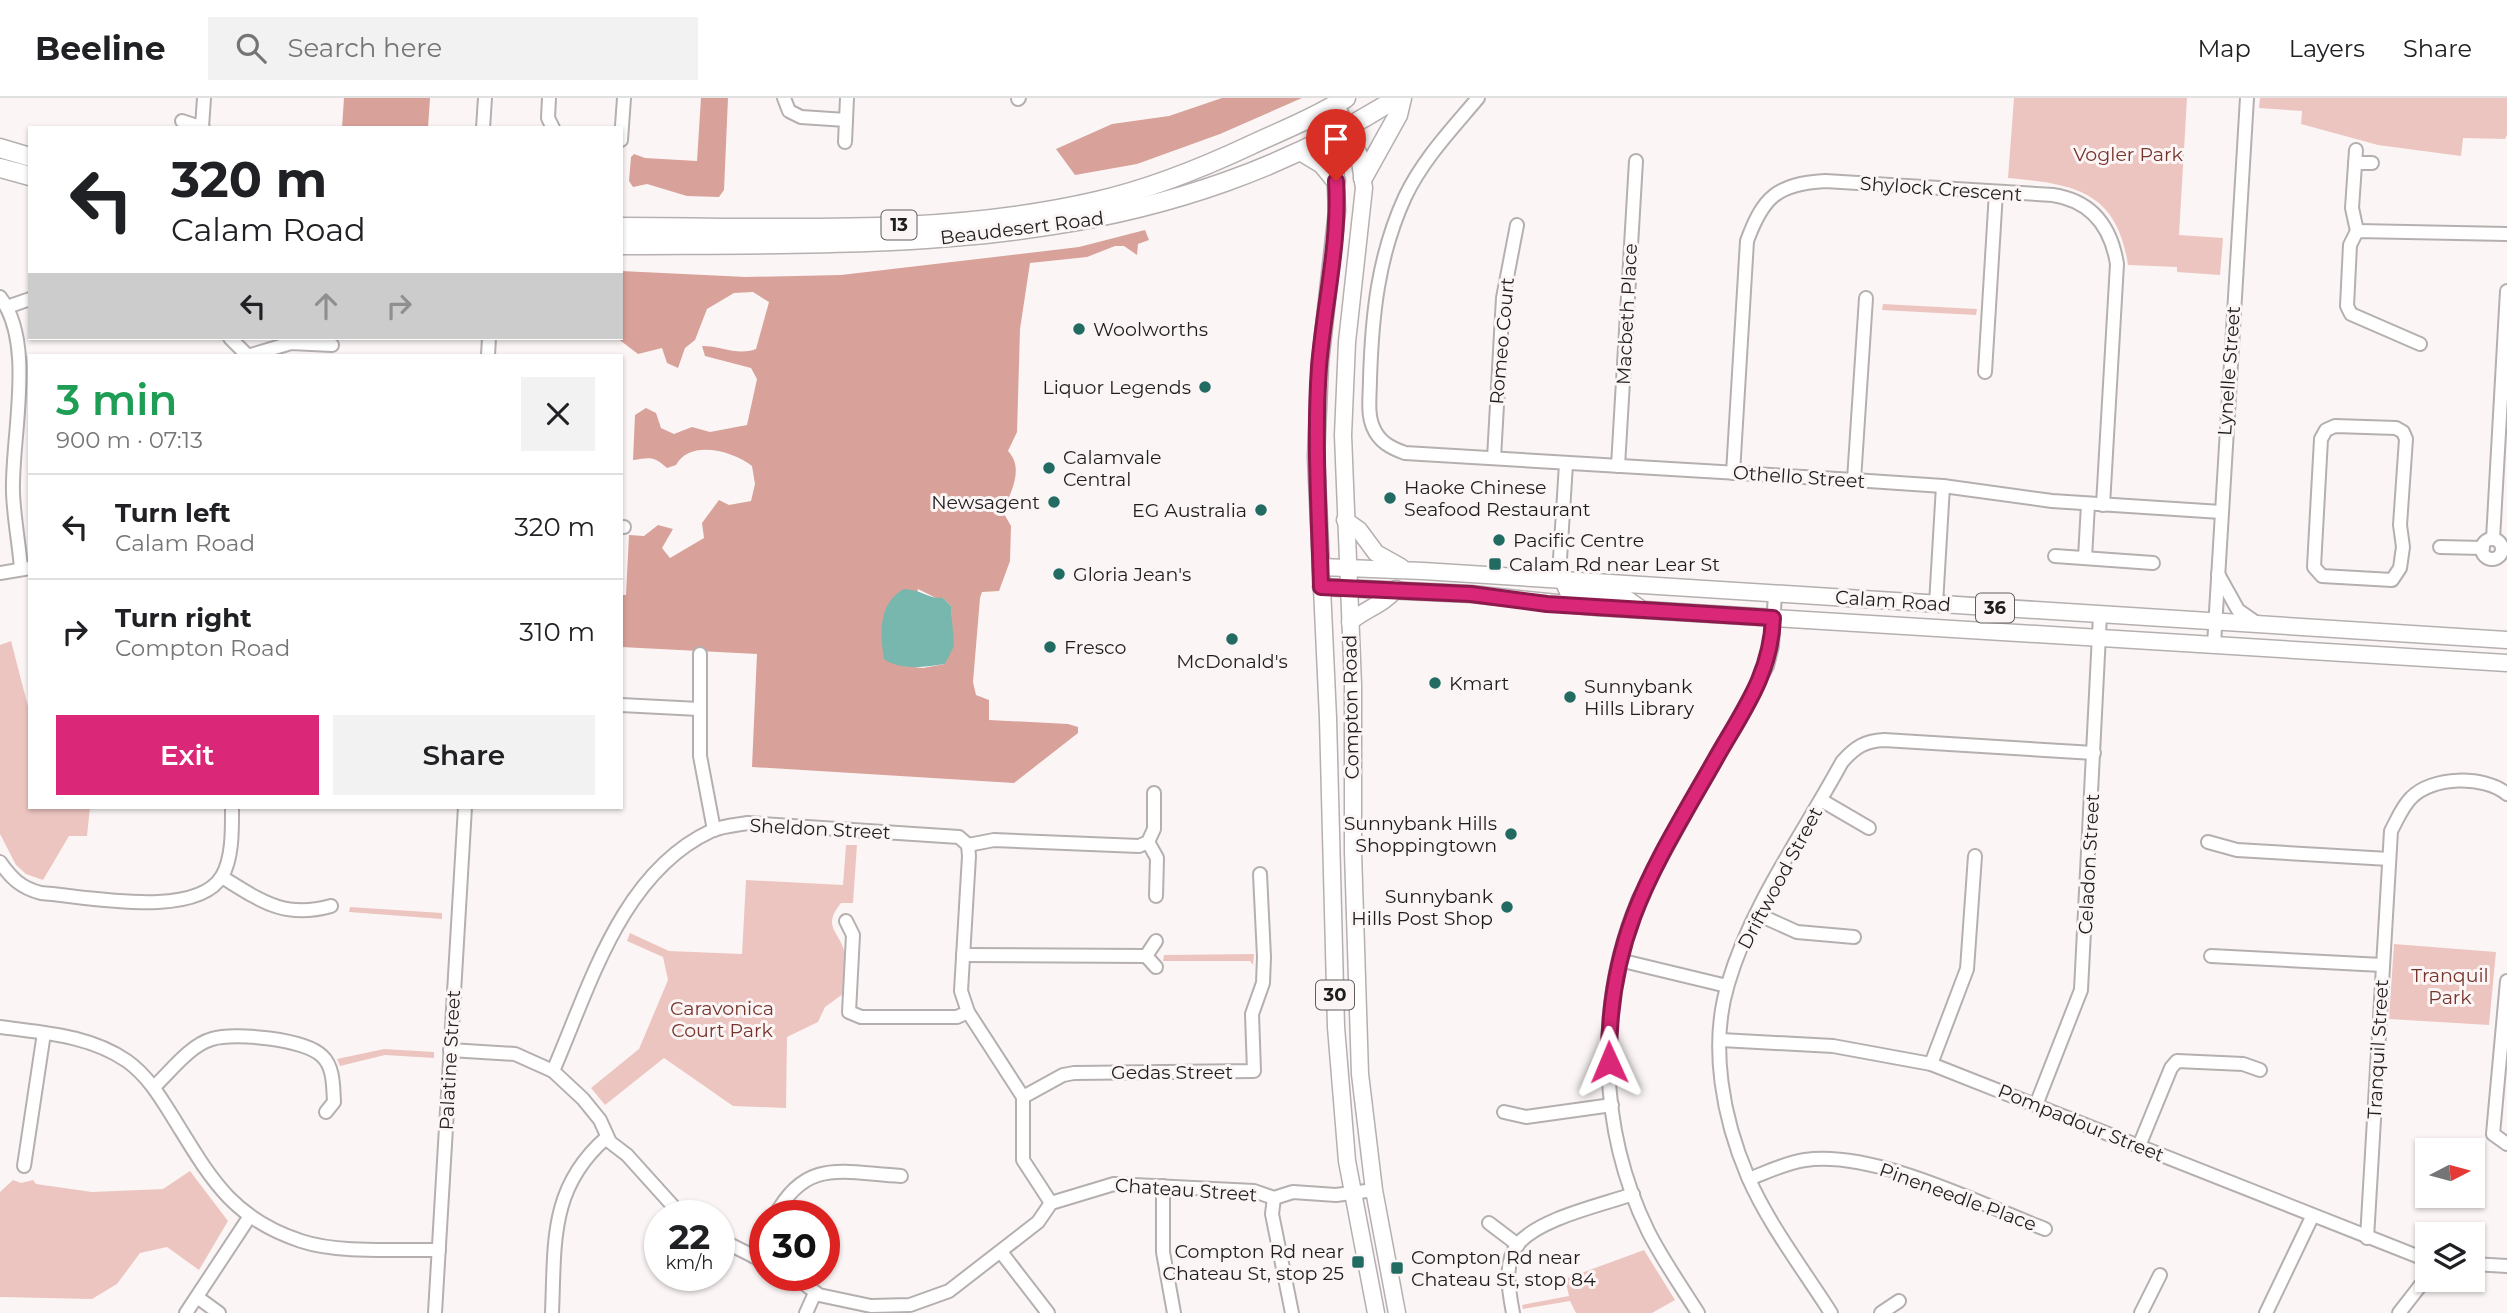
<!DOCTYPE html>
<html lang="en">
<head>
<meta charset="utf-8">
<style>
	:root { --surface:#fff; --page:#f2f2f2; --text:#202124; --muted:#757577; --line:#e0e0e0; --accent:#db2777 }
	body { margin:0; font-family:Montserrat,sans-serif; background:var(--page); color:var(--text); height:100vh; display:flex; flex-direction:column; font-size:26px; white-space:nowrap }
	* { box-sizing:border-box; margin:0 }
	p { font-size:23px; color:var(--muted) }
	.icon { flex:none; width:38px; height:38px; fill:none; stroke:currentColor; stroke-width:2; stroke-linecap:round; stroke-linejoin:round }
	.map { position:relative; flex:1; overflow:hidden }
	.panel { position:absolute; left:28px; top:256px; width:595px; height:455px; display:flex; flex-direction:column; background:var(--surface); border-radius:0px; box-shadow:0 2px 5px #0004 }
	.panel>* { flex:none }
	.hud { position:absolute; left:28px; top:28px; width:595px; height:214px; border-radius:0px; box-shadow:0 2px 5px #0004; background:#fff; color:var(--text); overflow:hidden }
	.needle { width:46px; rotate:84deg }
	.fabs { position:absolute; left:2415px; top:1040px; display:grid; gap:14px }
	.fabs a { display:grid; place-items:center; width:70px; height:70px; border-radius:0px; background:var(--surface); box-shadow:0 2px 5px #0004; font-size:35px }
	.speed { position:absolute; left:644px; top:1102px; display:flex; gap:14px; font-size:35px; font-weight:700; text-align:center }
	.speed>* { display:grid; place-content:center; width:91px; height:91px; border-radius:50%; background:var(--surface); box-shadow:0 2px 5px #0004; line-height:1 }
	.speed small { font-size:18px; font-weight:400 }
	.speed .limit { border:10px solid #d22; background:#fff; color:#111 }
	.pin { position:absolute; display:grid; place-items:center; width:60px; height:60px; color:#fff; margin:-72px -30px; border-radius:50% 50% 50% 0; rotate:-45deg; box-shadow:0 0 7px #0007 }
	.pin .icon { rotate:45deg }
	.me { position:absolute; width:77px; margin:-38px; rotate:359deg; stroke-linejoin:round; filter:drop-shadow(0 0 5px #0008) }
	.turn { display:flex; align-items:center; gap:24px; height:147px; padding:0 28px; font-size:32px }
	.turn .icon { width:91px; height:91px; stroke-width:2.5 }
	.turn b { display:block; font-size:49px; line-height:60px }
	.lanes { display:flex; align-items:center; height:66px; padding:0 28px; background:#0003; justify-content:center; gap:35px; direction:ltr }
	.lanes .off { opacity:.35 }
	.round { display:grid; place-items:center; flex:none; width:74px; height:74px; border-radius:0px; background:var(--page) }
	.head { display:flex; align-items:center; justify-content:space-between; height:119px; padding:0 28px }
	h1 { font-size:42px; font-weight:600; line-height:52px; color:#1e9e55 }
	.primary-button { display:flex; gap:14px; margin-top:auto; padding:14px 28px }
	.primary-button a { flex:1; height:80px; border-radius:0px; background:var(--accent); color:#fff; font-size:28px; font-weight:600; line-height:80px; text-align:center }
	.primary-button a+a { background:var(--page); color:var(--text) }
	ul { padding:0; list-style:none }
	li { display:flex; align-items:center; gap:21px; height:105px; padding:0 28px; border-top:2px solid var(--line) }
	li div { flex:1 }
	li b { display:block; font-size:26px }
	li em { font-style:normal }
	header { display:flex; align-items:center; gap:42px; box-sizing:border-box; height:98px; padding:0 35px; background:var(--surface); border-bottom:2px solid var(--line) }
	header strong { font-size:33px }
	nav { display:flex; gap:38px; margin-inline-start:auto; font-size:24px }
	.search { width:490px; height:63px; background:var(--page); display:flex; align-items:center; gap:18px; box-sizing:border-box; padding:0 24px; border-radius:0px; color:var(--muted); font-size:26px }
	.map>svg:first-child { display:block }
</style>
</head>
<body>
<header>
<strong>Beeline</strong>
<div class="search"><svg class="icon" aria-label="search" viewBox="0 0 24 24"><circle cx="10" cy="10" r="6"/><path d="M15 15l6 6"/></svg>Search here</div>
<nav><a>Map</a><a>Layers</a><a>Share</a></nav>
</header>
<div class="map">
<svg width="2507" height="1215" viewBox="0 0 2507 1215">
	<rect width="100%" height="100%" fill="#fbf6f5"/>
	<g fill="#edc5c0">
		<path d="M2014 0H2187L2179 137 2223 140 2220 177 2177 174V169L2128 167C2117 92 2073 86 2008 80Z"/>
		<path d="M2260 0H2507V37L2505 41 2463 40 2461 58 2378 47 2301 26 2302 13 2259 10Z"/>
		<path d="M1883 206 1977 211 1976 217 1882 212Z"/>
		<path d="M11 543 30 616V709H90L87 738H69L43 782 26 776 16 767 0 736V547Z"/>
		<path d="M846 747H857L853 805H841C821 830 840 832 845 856 848 868 844 884 843 896L825 909 818 924 787 939 786 1010 733 1008 664 960 605 1007 591 990 639 951 668 882 663 859 627 843 630 835 669 853 742 856 746 782 843 787Z"/>
		<path d="M350 809 442 815V821L349 814Z"/>
		<path d="M2394 846 2496 854 2489 927 2389 921Z"/>
		<path d="M1254 856 1253 867 1250 863H1163L1164 857Z"/>
		<path d="M384 951 434 954V960L385 957 340 968 337 961Z"/>
		<path d="M190 1073 228 1123 199 1172 167 1149 140 1155 117 1186 92 1201 0 1199V1094L13 1082 21 1085 33 1082 36 1086 92 1094 163 1091Z"/>
		<path d="M1644 1152 1675 1202 1652 1215H1576L1570 1203 1523 1211 1522 1207 1569 1198 1565 1181Z"/>
	</g>
	<g fill="#d8a19a" fill-rule="evenodd">
		<path d="M344 0H430L428 30H342Z"/>
		<path d="M701 0H728L724 92 719 99 687 98 647 86 633 89 629 83 631 59 634 56 645 60 697 63Z"/>
		<path d="M1222 0H1302L1220 36 1137 66 1075 77 1056 51 1112 26 1169 18Z"/>
		<path d="M1145 132 1149 142 1138 146 1137 157 1124 148H1115L1087 159 1030 165 1020 231 1017 334 1008 353C1025 371 1010 395 1003 414L1011 428 1010 463 999 493 982 494 980 500 973 584 976 597 989 602V622L1068 626 1078 629V635L1014 685 752 669 757 556 621 549V497H626L629 437 644 438 658 427 673 431 662 450 670 460 704 440 702 425 719 402 729 407 751 403 755 386 752 368C733 353 690 341 676 367L667 370C653 357 649 360 633 362L635 317 646 310 656 315 661 330 674 336 692 329 710 334 747 327 757 281 751 270 705 258 702 248C722 248 737 258 756 251L769 204 753 194 734 195 707 211 695 242 685 250 678 270 667 265 662 250 638 256 617 240H621V173L746 179 841 177 1079 149ZM918 491 936 500H943L951 508 952 534 945 566 923 570 903 568Z"/>
	</g>
	<path fill="#78b7ae" d="M904 491C919 491 929 501 943 500L951 508 954 548 945 566C926 569 901 573 884 561 880 535 878 505 904 491Z"/>
	<g fill="none" stroke-linecap="round" stroke-linejoin="round">
		<defs>
			<g id="minor">
				<path d="M549 0 548 20 553 30"/>
				<path d="M784 0 789 13 801 19 846 22"/>
				<path d="M1478 0C1452 31 1423 61 1405 99 1378 158 1372 217 1370 281 1370 297 1367 315 1373 329 1379 344 1391 350 1405 355L1854 382 1943 388 2052 403 2221 414"/>
				<path d="M1018 1 1019 0"/>
				<path d="M182 23 203 30"/>
				<path d="M202 29 204 0"/>
				<path d="M483 30 485 0"/>
				<path d="M621 42 624 0"/>
				<path d="M845 44 847 0"/>
				<path d="M2356 52 2352 110 2357 133"/>
				<path d="M2355 65H2372"/>
				<path d="M0 199C36 246 11 339 13 395 14 420 19 446 21 470"/>
				<path d="M7 209 30 201"/>
				<path d="M230 240 247 257"/>
				<path d="M2420 246 2351 216 2347 208 2350 147 2357 133 2507 136"/>
				<path d="M251 257 291 245 332 247"/>
				<path d="M488 257 489 240"/>
				<path d="M1985 274 1996 94"/>
				<path d="M2335 328 2396 330 2403 334 2406 341 2400 427 2403 449 2400 470 2392 482 2322 478 2314 469 2321 341 2326 332Z"/>
				<path d="M1494 360 1503 200 1517 127"/>
				<path d="M1618 368 1636 63"/>
				<path d="M1733 375 1747 143C1763 99 1777 86 1825 83L2053 97C2092 103 2111 129 2117 166L2103 407"/>
				<path d="M1854 382 1866 200"/>
				<path d="M621 429H624"/>
				<path d="M2493 441 2507 193"/>
				<circle cx="2492" cy="451" r="10"/>
				<path d="M2440 449 2483 450"/>
				<path d="M2055 458 2153 465"/>
				<path d="M2085 460 2088 406"/>
				<path d="M0 475 30 470"/>
				<path d="M2218 476 2238 512 2258 526"/>
				<path d="M1563 482 1560 461 1566 366"/>
				<path d="M1936 506 1943 388"/>
				<path d="M2214 547 2247 0"/>
				<path d="M700 556V658L714 732"/>
				<path d="M621 607 699 611"/>
				<path d="M1821 702 1869 730"/>
				<path d="M1148 744 1157 760 1156 798"/>
				<path d="M2208 744 2237 752 2389 761"/>
				<path d="M968 747 994 742 1139 748 1148 744 1154 731V695"/>
				<path d="M0 764C11 780 21 790 41 795 85 798 196 822 222 778 233 760 232 729 232 709"/>
				<path d="M222 779C261 803 284 821 331 808"/>
				<path d="M1757 816 1797 834 1854 839"/>
				<path d="M846 823 853 837 849 914 861 919H957L968 914"/>
				<path d="M963 857 1146 858 1156 869"/>
				<path d="M1146 858 1156 843"/>
				<path d="M2211 858 2382 867"/>
				<path d="M1619 862 1727 888"/>
				<path d="M2507 883 2493 1036 2507 1046"/>
				<path d="M0 929C44 935 89 937 127 963 148 978 161 1000 174 1021 210 1079 231 1120 301 1143 340 1156 398 1151 439 1152"/>
				<path d="M1721 942 1833 948 1931 966 2427 1162"/>
				<path d="M450 952 515 956 553 973 583 1001 600 1022 610 1044 627 1057 682 1118"/>
				<path d="M1931 966 1967 871 1975 758"/>
				<path d="M553 973C590 888 621 775 711 733 722 728 736 727 748 725L959 739 968 747 969 758 961 893 968 914 1023 999V1062L1051 1105"/>
				<path d="M154 989C170 974 190 947 212 941 235 934 305 941 322 958 334 969 333 988 334 1004L326 1014"/>
				<path d="M1023 999 1063 977 1074 975 1254 973 1252 916 1263 885 1264 859 1260 776"/>
				<path d="M2036 1007 2081 892 2100 517"/>
				<path d="M1504 1014 1526 1019 1612 1007"/>
				<path d="M2139 1048 2171 970 2177 963 2243 966 2260 972"/>
				<path d="M24 1068 44 935"/>
				<path d="M1749 1081C1767 1074 1785 1065 1805 1062 1874 1052 1980 1106 2045 1131"/>
				<path d="M1163 1088V1154L1174 1215"/>
				<path d="M1274 1100 1272 1116 1292 1215"/>
				<path d="M775 1118C806 1059 844 1075 901 1078"/>
				<path d="M1489 1125 1518 1147"/>
				<path d="M2367 1140 2391 733C2397 722 2402 709 2411 700 2432 678 2484 677 2507 696"/>
				<path d="M719 1141 765 1164"/>
				<path d="M1001 1154 1048 1215"/>
				<path d="M753 1158 765 1137"/>
				<path d="M2473 1166 2507 1168"/>
				<path d="M794 1178 819 1197 871 1208 910 1207 949 1193 1038 1124 1051 1105 1114 1086 1254 1093 1274 1100 1293 1094 1336 1097 1374 1092"/>
				<path d="M197 1199 219 1215"/>
				<path d="M186 1215 250 1118"/>
				<path d="M435 1215 465 709"/>
				<path d="M552 1215C555 1145 549 1090 606 1040"/>
				<path d="M806 1215 815 1195"/>
				<path d="M1513 1215C1509 1194 1503 1165 1518 1146 1540 1120 1602 1107 1633 1096"/>
				<path d="M1698 1215C1681 1188 1662 1161 1648 1133 1598 1031 1595 904 1639 800L1767 568 1772 548 1775 495"/>
				<path d="M1831 1215C1803 1171 1769 1127 1748 1079 1723 1021 1709 948 1728 886 1751 807 1803 736 1842 664 1855 649 1865 643 1884 642L2094 655"/>
				<path d="M1881 1215 1899 1203"/>
				<path d="M2141 1215 2160 1177"/>
				<path d="M2266 1215 2312 1119"/>
				<path d="M2399 1215 2427 1179"/>
			</g>
			<g id="major">
				<path d="M1336 7 1359 57 1364 90 1347 244 1343 337 1353 587V754L1360 976 1374 1092 1397 1215"/>
				<path d="M1333 22 1337 113 1320 265 1316 359 1328 620 1336 929 1347 1063 1376 1215"/>
				<path d="M1345 422 1359 432 1376 455 1401 469"/>
				<path d="M1321 469 1423 473 2507 542"/>
				<path d="M1563 482 1568 494 1624 499 1641 511"/>
				<path d="M1321 489 1471 496 1596 509 2507 565"/>
				<path d="M1350 524C1365 511 1383 507 1396 491"/>
			</g>
			<g id="highway">
				<path d="M0 50 30 59"/>
				<path d="M1302 54 1322 66 1336 83"/>
				<path d="M0 70 30 78"/>
				<path d="M1363 80 1398 17 1402 0"/>
				<path d="M621 129C779 129 942 139 1097 103 1150 91 1202 70 1251 47 1283 32 1317 19 1346 0"/>
				<path d="M621 147C903 145 1149 157 1397 0"/>
			</g>
		</defs>
		<use href="#minor" stroke="#b5b0af" stroke-width="16"/>
		<use href="#major" stroke="#b5b0af" stroke-width="19"/>
		<use href="#highway" stroke="#b5b0af" stroke-width="21"/>
		<use href="#minor" stroke="#fff" stroke-width="12"/>
		<use href="#major" stroke="#fff" stroke-width="16"/>
		<use href="#highway" stroke="#fff" stroke-width="18"/>
	</g>
	<g fill="none" stroke-linecap="round" stroke-linejoin="round">
		<defs>
			<path id="route" d="M1336 83C1340 144 1324 207 1319 269 1314 342 1319 415 1321 489L1471 496 1547 506 1773 520C1771 577 1742 614 1715 662 1654 769 1608 835 1609 964"/>
		</defs>
		<use href="#route" stroke="#8e194d" stroke-width="18"/>
		<use href="#route" stroke="#db2777" stroke-width="12"/>
	</g>
	<g fill="#226b63" stroke="#fbf6f5" stroke-width="2.5">
		<circle cx="1079" cy="231" r="7"/>
		<circle cx="1205" cy="289" r="7"/>
		<circle cx="1049" cy="370" r="7"/>
		<circle cx="1390" cy="400" r="7"/>
		<circle cx="1054" cy="404" r="7"/>
		<circle cx="1261" cy="412" r="7"/>
		<circle cx="1499" cy="442" r="7"/>
		<rect x="1488" y="459" width="14" height="14" rx="3.5"/>
		<circle cx="1059" cy="476" r="7"/>
		<circle cx="1232" cy="541" r="7"/>
		<circle cx="1050" cy="549" r="7"/>
		<circle cx="1435" cy="585" r="7"/>
		<circle cx="1570" cy="599" r="7"/>
		<circle cx="1511" cy="736" r="7"/>
		<circle cx="1507" cy="809" r="7"/>
		<rect x="1351" y="1157" width="14" height="14" rx="3.5"/>
		<rect x="1390" y="1163" width="14" height="14" rx="3.5"/>
	</g>
	<g text-anchor="middle" dominant-baseline="central" stroke-width="6" stroke-linejoin="round" paint-order="stroke">
		<g fill="#fbf6f5" stroke="#615e5e" stroke-width="2">
			<rect x="881.5" y="112.5" width="35" height="29" rx="5"/>
			<rect x="1976" y="495.5" width="38" height="29" rx="5"/>
			<rect x="1316" y="882.5" width="38" height="29" rx="5"/>
		</g>
		<g font-size="18" font-weight="bold" fill="#1f1d1d">
			<text x="899" y="127">13</text>
			<text x="1995" y="510">36</text>
			<text x="1335" y="897">30</text>
		</g>
		<g font-size="19" fill="#77342d" stroke="#fbf6f5">
			<text x="2128" y="56">Vogler Park</text>
			<text x="2450" y="877">Tranquil<tspan x="2450" dy="22">Park</tspan></text>
			<text x="722" y="910">Caravonica<tspan x="722" dy="22">Court Park</tspan></text>
		</g>
		<g font-size="19" fill="#1f1d1d" stroke="#fbf6f5">
			<text transform="translate(1941 91) rotate(4)">Shylock Crescent</text>
			<text transform="translate(1022 130) rotate(-7)">Beaudesert Road</text>
			<text transform="translate(1627 216) rotate(-87)">Macbeth Place</text>
			<text transform="translate(1502 243) rotate(-85)">Romeo Court</text>
			<text transform="translate(2229 273) rotate(-86)">Lynelle Street</text>
			<text transform="translate(1799 379) rotate(4)">Othello Street</text>
			<text transform="translate(1893 503) rotate(4)">Calam Road</text>
			<text transform="translate(1351 609) rotate(-91)">Compton Road</text>
			<text transform="translate(820 731) rotate(3)">Sheldon Street</text>
			<text transform="translate(2089 766) rotate(-87)">Celadon Street</text>
			<text transform="translate(1780 780) rotate(-62)">Driftwood Street</text>
			<text transform="translate(2378 951) rotate(-87)">Tranquil Street</text>
			<text transform="translate(450 962) rotate(-87)">Palatine Street</text>
			<text x="1172" y="974">Gedas Street</text>
			<text transform="translate(2081 1025) rotate(22)">Pompadour Street</text>
			<text transform="translate(1186 1092) rotate(4)">Chateau Street</text>
			<text transform="translate(1958 1099) rotate(20)">Pineneedle Place</text>
		</g>
		<g font-size="19" fill="#1f1d1d" stroke="#fbf6f5" text-anchor="start">
			<text x="1093" y="231">Woolworths</text>
			<text x="1191" y="289" text-anchor="end">Liquor Legends</text>
			<text x="1063" y="359">Calamvale<tspan x="1063" dy="22">Central</tspan></text>
			<text x="1404" y="389">Haoke Chinese<tspan x="1404" dy="22">Seafood Restaurant</tspan></text>
			<text x="1040" y="404" text-anchor="end">Newsagent</text>
			<text x="1247" y="412" text-anchor="end">EG Australia</text>
			<text x="1513" y="442">Pacific Centre</text>
			<text x="1509" y="466">Calam Rd near Lear St</text>
			<text x="1073" y="476">Gloria Jean's</text>
			<text x="1064" y="549">Fresco</text>
			<text x="1232" y="563" text-anchor="middle">McDonald's</text>
			<text x="1449" y="585">Kmart</text>
			<text x="1584" y="588">Sunnybank<tspan x="1584" dy="22">Hills Library</tspan></text>
			<text x="1497" y="725" text-anchor="end">Sunnybank Hills<tspan x="1497" dy="22">Shoppingtown</tspan></text>
			<text x="1493" y="798" text-anchor="end">Sunnybank<tspan x="1493" dy="22">Hills Post Shop</tspan></text>
			<text x="1344" y="1153" text-anchor="end">Compton Rd near<tspan x="1344" dy="22">Chateau St, stop 25</tspan></text>
			<text x="1411" y="1159">Compton Rd near<tspan x="1411" dy="22">Chateau St, stop 84</tspan></text>
		</g>
	</g>
</svg>
<div class="fabs">
<a><svg class="needle" viewBox="-14 -14 28 28"><path d="M0-13l5 13h-10z" fill="#e53935"/><path d="M0 13l5-13h-10z" fill="#757577"/></svg></a>
<a><svg class="icon" aria-label="layers" viewBox="0 0 24 24"><path d="M12 4l9 5-9 5-9-5zM3 14l9 5 9-5"/></svg></a>
</div>
<div class="speed"><div>22<small>km/h</small></div><div class="limit">30</div></div>
<div class="pin" style="left:1336px;top:83px;background:#d93025"><svg class="icon" aria-label="arrive" viewBox="0 0 24 24"><path d="M6 21V4h12l-3 4 3 4H6"/></svg></div>
<svg class="me" style="left:1609px;top:964px" viewBox="-20 -20 40 40"><path d="M0-17L14 15 0 8-14 15z" fill="#db2777" stroke="#fff" stroke-width="4"/></svg>
<div class="hud">
<div class="turn"><svg class="icon" aria-label="left" viewBox="0 0 24 24"><path d="M17 20v-9H6M10 6l-5 5 5 5"/></svg><div><b>320 m</b>Calam Road</div></div>
<div class="lanes"><svg class="icon" aria-label="left" viewBox="0 0 24 24"><path d="M17 20v-9H6M10 6l-5 5 5 5"/></svg><svg class="icon off" aria-label="ahead" viewBox="0 0 24 24"><path d="M12 20V5M6 11l6-6 6 6"/></svg><svg class="icon off" aria-label="right" viewBox="0 0 24 24"><path d="M7 20v-9h11M14 6l5 5-5 5"/></svg></div>
</div>
<section class="panel">
<div class="head"><div><h1>3 min</h1><p>900 m · 07:13</p></div><a class="round"><svg class="icon" aria-label="close" viewBox="0 0 24 24"><path d="M6 6l12 12M18 6L6 18"/></svg></a></div>
<ul>
<li><svg class="icon" aria-label="left" viewBox="0 0 24 24"><path d="M17 20v-9H6M10 6l-5 5 5 5"/></svg><div><b>Turn left</b><p>Calam Road</p></div><em>320 m</em></li>
<li><svg class="icon" aria-label="right" viewBox="0 0 24 24"><path d="M7 20v-9h11M14 6l5 5-5 5"/></svg><div><b>Turn right</b><p>Compton Road</p></div><em>310 m</em></li>
</ul>
<div class="primary-button"><a>Exit</a><a>Share</a></div>
</section>
</div>
</body>
</html>
